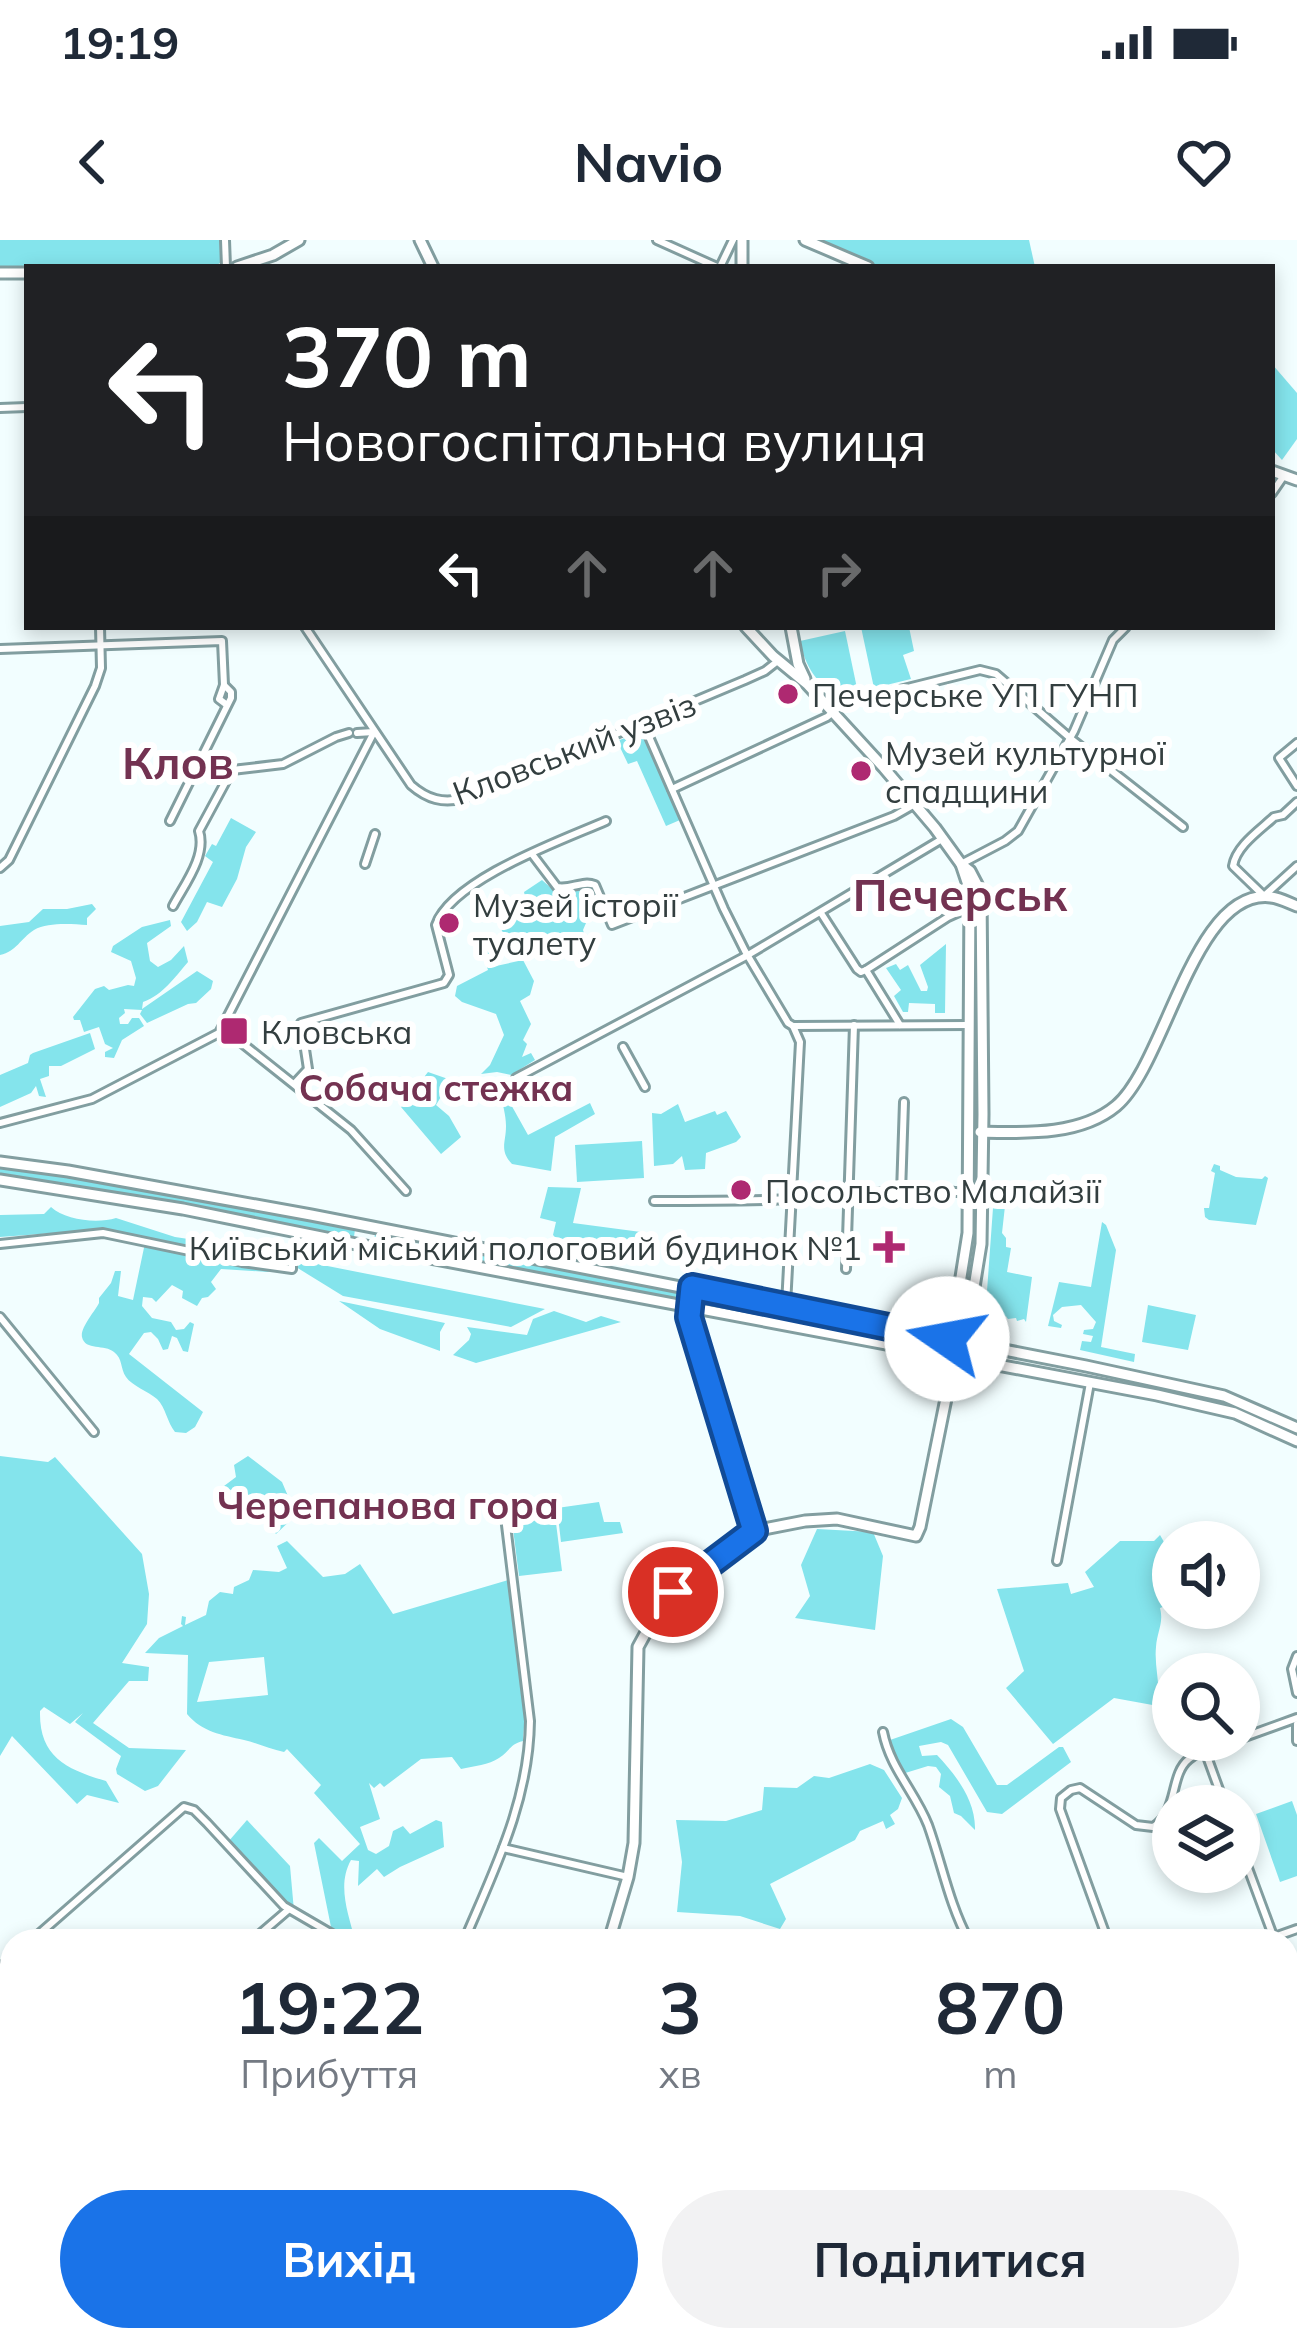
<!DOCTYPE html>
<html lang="uk">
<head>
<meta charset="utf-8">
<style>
	:root { --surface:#fff; --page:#f2f2f3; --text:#1f2937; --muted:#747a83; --accent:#1a73e8 }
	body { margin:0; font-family:Mulish,sans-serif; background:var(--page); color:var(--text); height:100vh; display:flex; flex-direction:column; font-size:45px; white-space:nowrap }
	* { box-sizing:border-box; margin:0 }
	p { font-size:39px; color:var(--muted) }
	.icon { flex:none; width:66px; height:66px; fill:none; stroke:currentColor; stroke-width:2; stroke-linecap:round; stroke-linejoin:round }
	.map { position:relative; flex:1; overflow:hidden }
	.panel { position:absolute; left:0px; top:1689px; width:1299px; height:423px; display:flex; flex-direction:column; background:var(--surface); border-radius:36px 36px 0 0; box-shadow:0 6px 18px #0003 }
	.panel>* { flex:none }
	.guide { position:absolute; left:24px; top:24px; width:1251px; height:366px; border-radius:0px; box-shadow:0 6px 18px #0003; background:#202124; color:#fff; overflow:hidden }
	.buttons { position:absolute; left:1152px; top:1281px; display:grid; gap:24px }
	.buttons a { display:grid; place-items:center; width:108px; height:108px; border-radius:50%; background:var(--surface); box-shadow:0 6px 18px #0003; font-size:60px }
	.pin { position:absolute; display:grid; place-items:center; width:102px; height:102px; color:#fff; margin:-51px; border:6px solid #fff; border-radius:50%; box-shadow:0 3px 12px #0007 }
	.me { position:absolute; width:132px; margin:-66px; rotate:282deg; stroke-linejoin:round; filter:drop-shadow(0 0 9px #0008) }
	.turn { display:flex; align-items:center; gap:42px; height:252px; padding:0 60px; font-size:54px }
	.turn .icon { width:156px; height:156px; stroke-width:2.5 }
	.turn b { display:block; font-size:84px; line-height:102px }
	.lanes { display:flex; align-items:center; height:114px; padding:0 60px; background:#0003; justify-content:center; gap:60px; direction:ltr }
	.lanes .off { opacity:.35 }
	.eta { display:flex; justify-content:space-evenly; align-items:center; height:204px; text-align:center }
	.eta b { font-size:72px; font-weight:700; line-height:84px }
	.primary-button { display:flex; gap:24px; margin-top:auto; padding:24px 60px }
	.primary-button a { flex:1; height:138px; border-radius:72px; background:var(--accent); color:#fff; font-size:48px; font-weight:700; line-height:138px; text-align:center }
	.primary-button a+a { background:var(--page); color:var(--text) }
	.status { display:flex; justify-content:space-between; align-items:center; height:84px; padding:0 60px; background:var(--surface); direction:ltr }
	.status svg { height:33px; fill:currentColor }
	header { display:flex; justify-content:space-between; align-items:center; height:156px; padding:0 60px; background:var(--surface); font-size:54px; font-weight:700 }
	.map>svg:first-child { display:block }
</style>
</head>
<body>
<div class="status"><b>19:19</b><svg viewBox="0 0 49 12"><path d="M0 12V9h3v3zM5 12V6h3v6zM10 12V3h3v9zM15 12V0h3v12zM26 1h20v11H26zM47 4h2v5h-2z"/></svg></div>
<header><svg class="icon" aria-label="back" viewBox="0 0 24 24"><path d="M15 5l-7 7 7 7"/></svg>Navio<svg class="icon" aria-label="heart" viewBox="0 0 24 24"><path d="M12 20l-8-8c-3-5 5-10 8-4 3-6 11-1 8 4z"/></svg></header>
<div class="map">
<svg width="1297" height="2110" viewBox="0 0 1297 2110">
	<rect width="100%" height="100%" fill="#f2feff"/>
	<g fill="#84e4ec" fill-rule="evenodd">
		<path d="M0 0H222L221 22 216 26 0 27Z"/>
		<path d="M817 0H1029L1035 27H880Z"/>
		<path d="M1272 124 1297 153V199L1282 220 1272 209Z"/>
		<path d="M861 387H909L914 411 903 415 911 439 874 448Z"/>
		<path d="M845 391 858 453 838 458C817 443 805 427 800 401Z"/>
		<path d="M643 491 680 580 666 586 637 521 628 524 617 501Z"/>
		<path d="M231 578 256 592 246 607 237 639 222 667 207 662 197 682 187 691 181 682 213 622 205 616 212 604 216 606Z"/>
		<path d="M542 640 558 654 583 646 591 647 595 653 580 659 579 670 586 683 583 690 585 696 525 719 519 713 518 703 513 704 502 691 496 673 513 665 523 682 526 678 521 667 526 661 524 652Z"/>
		<path d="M92 664 96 669 87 678V685C71 684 48 682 34 690 20 699 17 711 0 715V686L29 682 43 669H67Z"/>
		<path d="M170 680 171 686 147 703 150 721 158 727 171 720 184 706 188 722C174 738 164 754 143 762L142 769 197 731 213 741 211 749 196 763 188 764 147 783 140 774 142 770 124 769 125 773 119 778 120 784H128L132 778H139L144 786 122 800 114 818 105 817V812L113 808 105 804 99 787 84 792 80 780H74L73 777 95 749 104 746 109 750 128 745 134 746 136 738 131 721 111 712 113 706 142 687Z"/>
		<path d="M946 704 945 773H935V764L909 763 908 772H903L894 756 901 750 886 728 896 724 900 730 908 725 921 751H927L928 747 920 725Z"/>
		<path d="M493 710 496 726 523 720 534 741 530 755 520 761 531 784 523 800 527 804 522 817 531 813 535 820 511 835 497 832 481 834 490 825 504 795 496 774 462 762 455 756 457 746 488 730 483 715 487 711Z"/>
		<path d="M90 793 95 809 61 826H49V836L40 839 46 857 39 856 36 846 31 853 0 867V835L28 823 30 815 33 813Z"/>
		<path d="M428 832 451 840 436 865 449 876 461 897 441 914 401 867Z"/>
		<path d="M511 839 515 842 504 852 528 895 590 863 595 874 555 897 551 931 512 924C499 910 506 903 506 886 506 866 495 855 511 839Z"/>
		<path d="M678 864 685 882 715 871 717 875 726 871 741 897 736 902 706 913 705 929 685 930 682 916 673 924 654 926 652 873 661 874Z"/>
		<path d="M642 901 644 938 577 942 575 905Z"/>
		<path d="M1214 924 1220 926V930L1236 937 1262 939 1265 936 1268 938 1256 985 1209 980 1205 977 1204 968H1209L1215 933 1211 931Z"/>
		<path d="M0 927 129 945 355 989 354 997 126 954 0 936Z"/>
		<path d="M548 947 581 948 573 983 641 992 644 999 642 1014 556 998 553 995 556 982 540 978Z"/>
		<path d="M996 963 1005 966 1002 993 1006 998V1007L1011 1008 1007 1032 1032 1037 1026 1082 1024 1079 1017 1081 1016 1078 1008 1079 1006 1076 1003 1079V1071L986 1065 993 968Z"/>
		<path d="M51 967C65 980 97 984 116 978L175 997 290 1014 288 1026 244 1020 108 989 0 997V975L44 974Z"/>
		<path d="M1102 982 1106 985 1116 1010 1101 1107 1135 1114 1134 1122 1080 1110 1082 1101 1091 1102 1093 1096 1083 1094 1084 1090 1093 1089 1096 1082 1081 1065 1062 1067 1053 1075 1054 1081 1062 1085 1061 1088 1048 1086 1059 1042 1091 1047Z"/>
		<path d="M375 994 680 1051 678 1059 374 1002Z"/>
		<path d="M145 1003 278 1028 268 1032 221 1029 211 1042 216 1049 208 1057 202 1058 197 1066 182 1058 183 1051 172 1045 156 1062 152 1058 143 1057 142 1066 152 1078 171 1082 176 1090 184 1089 190 1082 194 1084 188 1112 183 1111 177 1098 172 1096 168 1109 163 1110 158 1099 151 1092 144 1093 129 1114 203 1172 195 1187 186 1193 175 1192C167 1182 166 1168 157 1159 148 1151 132 1146 126 1137 120 1128 123 1119 114 1112 105 1104 85 1111 82 1097 80 1088 95 1071 99 1063V1058L111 1043 115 1031H121L118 1056 133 1060Z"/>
		<path d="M297 1020 545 1069 511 1087 343 1056 296 1027Z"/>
		<path d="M705 1054 941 1103 940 1109 702 1064Z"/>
		<path d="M339 1061 445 1083 440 1092V1111L380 1089Z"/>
		<path d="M1148 1065 1196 1075 1188 1110 1142 1102Z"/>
		<path d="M554 1071 586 1082 601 1076 621 1082 476 1123 453 1115 469 1100 471 1094 467 1087 527 1095 533 1079Z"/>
		<path d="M0 1216 48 1222 55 1217 142 1314 149 1354 147 1384 122 1423 149 1427 148 1441H129L93 1483 129 1508 186 1510 158 1546 145 1551 117 1534 116 1529 121 1516 75 1482 83 1473 70 1484 44 1467 40 1471C39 1517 66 1529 106 1541L119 1563 87 1555 77 1564 12 1496 0 1516Z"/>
		<path d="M248 1216 282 1242 296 1275 276 1294 263 1276 253 1279 245 1269 250 1258 245 1249 234 1252 224 1246 236 1237 234 1225Z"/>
		<path d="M599 1262 604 1282H620L623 1293 561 1302 557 1268Z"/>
		<path d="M555 1275 562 1331 519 1336 512 1281Z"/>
		<path d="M817 1289 873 1292 883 1316 875 1390 795 1378 810 1356 801 1325Z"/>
		<path d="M1160 1295 1164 1302 1173 1363 1160 1368C1164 1383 1157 1392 1156 1407 1154 1426 1161 1446 1158 1466L1114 1458 1053 1504 1006 1448 1024 1431 997 1349 1068 1343 1071 1354 1094 1347 1085 1332 1120 1301H1154Z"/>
		<path d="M287 1301 323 1337 345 1334 360 1324 393 1374 512 1339 525 1473 523 1501C510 1504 510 1511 499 1518 489 1525 474 1526 461 1529L452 1517 421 1519 384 1547 380 1543 374 1548 369 1543 380 1579 360 1587 368 1610 376 1614 389 1606 393 1591 403 1586 410 1594 436 1580 442 1582 444 1607 400 1627 384 1637 377 1629 358 1646 359 1621 351 1620C337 1645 348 1673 355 1700L331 1687 314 1603 319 1598 342 1621 360 1604 314 1553 321 1545 287 1509 284 1512C270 1509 257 1503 244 1500 222 1495 202 1492 187 1474L188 1415 145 1413 159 1398 183 1386 181 1384 182 1376 186 1377 185 1385 206 1375 209 1361 220 1352 233 1354 234 1347 249 1340 253 1330 279 1332 287 1328 277 1306ZM264 1417 268 1455 197 1462 209 1422Z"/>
		<path d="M951 1479 963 1487 997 1545H1007L1059 1507H1063L1071 1522 1002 1574 987 1572 948 1505 941 1502 919 1506 922 1516 937 1515C956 1535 976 1561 975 1590L961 1576 954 1573 950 1556 939 1547 941 1534 936 1527 928 1526 902 1534 890 1510V1500Z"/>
		<path d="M870 1524 884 1530 902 1558 898 1569 890 1575 895 1584 886 1589 883 1581 860 1591 855 1600 770 1644 786 1679 780 1689 740 1676 677 1672 682 1622 676 1580 726 1581 762 1570 764 1547 797 1548 814 1536 829 1538Z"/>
		<path d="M1292 1561 1297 1575V1636L1280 1642 1256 1574Z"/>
		<path d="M247 1580 290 1626 294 1671 228 1602Z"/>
	</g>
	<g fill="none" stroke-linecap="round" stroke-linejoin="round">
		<defs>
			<g id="minor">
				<path d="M225 0 226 27"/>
				<path d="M657 0 717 27"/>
				<path d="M720 27 733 0"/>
				<path d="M0 168 27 167"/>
				<path d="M1272 253 1283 237"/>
				<path d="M305 387 411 545C427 559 443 564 464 558L745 440 765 431 779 420"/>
				<path d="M0 409 222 401 224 445 219 459 227 465"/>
				<path d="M643 483 724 669 745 711 788 783 793 786 800 802 786 1065"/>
				<path d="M357 493 374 492"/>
				<path d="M1297 503 1279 518 1297 546"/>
				<path d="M672 549 827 477 843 464 980 430 996 434 1070 498 1183 587"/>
				<path d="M1297 562 1283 575 1274 577C1260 590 1236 606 1233 626L1264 656 1297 626"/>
				<path d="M170 581 231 458V452L224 445"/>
				<path d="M532 614 557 647C571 650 582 640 595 645L612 685 894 576 915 564"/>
				<path d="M365 624 375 594"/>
				<path d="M961 624 1005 601 1018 591 1074 491 1113 400 1126 387"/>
				<path d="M0 628 9 620 95 446 101 428 100 387"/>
				<path d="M173 666C184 645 207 616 199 591L232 530 283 524 336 497 349 493"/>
				<path d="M821 673 857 729 861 732 866 730 900 785"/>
				<path d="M866 730 948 677 970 667"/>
				<path d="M793 786 969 785"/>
				<path d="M223 788 351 890 406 951"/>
				<path d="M623 807 645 847"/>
				<path d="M516 838 748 715 942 599"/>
				<path d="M295 843 308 829 301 783 444 743 449 735 436 685C452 639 563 600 606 581"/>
				<path d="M0 883 92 859 219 793 374 492"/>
				<path d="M901 953 904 862"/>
				<path d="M654 961C701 961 748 961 795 959 846 957 935 942 982 957"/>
				<path d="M0 1004 103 993 242 1022 292 1029V1014L298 993"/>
				<path d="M846 1029 854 785"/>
				<path d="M692 1051 689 1077 754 1291"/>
				<path d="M0 1077 94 1192"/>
				<path d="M1057 1321 1090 1143"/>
				<path d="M1297 1416 1292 1429 1297 1453"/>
				<path d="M1297 1484V1501"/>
				<path d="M883 1492C890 1528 915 1552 928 1585 942 1624 949 1664 969 1701"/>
				<path d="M1239 1499 1297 1478"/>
				<path d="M1205 1511 1225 1566"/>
				<path d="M1239 1604 1275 1701"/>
				<path d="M503 1608 628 1637"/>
				<path d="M31 1701 184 1567 194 1570 207 1583 284 1666 344 1701"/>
				<path d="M252 1701 288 1670"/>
				<path d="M464 1701C495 1628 529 1561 530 1481L505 1277"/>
				<path d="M1108 1701 1060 1569 1061 1558 1071 1550 1080 1548 1136 1585 1153 1587C1179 1571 1169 1535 1189 1519 1201 1509 1221 1505 1236 1500"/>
				<path d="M1263 1701 1297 1689"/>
				<path d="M0 1728 12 1717"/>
				<path d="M1287 1734 1297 1762"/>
				<path d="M1287 2055 1297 2060"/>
				<path d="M867 2100 886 2110"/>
				<path d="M1133 2100 1152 2108 1173 2100"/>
				<path d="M625 2110 630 2100"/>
				<path d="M806 2110 811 2100"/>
				<path d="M1000 2110 1006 2100"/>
			</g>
			<g id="major">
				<path d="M420 0 433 27"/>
				<path d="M742 0V27"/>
				<path d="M805 0 868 27"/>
				<path d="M237 27 273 15 299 0"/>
				<path d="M0 33H27"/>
				<path d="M1272 231 1297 240"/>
				<path d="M746 387 773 416 807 444 884 528 935 588 961 624 970 631 981 652 983 874 981 1004 965 1103 955 1120"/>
				<path d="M791 387 798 424 805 439"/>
				<path d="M980 892C1024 893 1080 896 1116 866 1166 824 1194 647 1271 657 1280 658 1289 663 1297 666"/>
				<path d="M0 922 68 931 311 975 1086 1126 1224 1156 1297 1188"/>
				<path d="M0 940 183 969 366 1006 1157 1155 1235 1173 1297 1201"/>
				<path d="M609 1701 628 1637 634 1603 638 1407 662 1363 697 1332 741 1304 754 1291 805 1281 837 1279 916 1296 920 1287 953 1124 951 1100 968 993 970 651 961 624"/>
				<path d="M0 1739 12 1752"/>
				<path d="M0 1925 12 1914"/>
				<path d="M0 1927 12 1937"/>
				<path d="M0 2057 12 2064"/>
				<path d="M85 2100 104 2110"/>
				<path d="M329 2100 349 2110"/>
				<path d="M596 2100 616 2110"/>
				<path d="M434 2110 439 2100"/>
			</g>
		</defs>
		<use href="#minor" stroke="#829ea0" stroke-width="12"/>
		<use href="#major" stroke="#829ea0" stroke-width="15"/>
		<use href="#minor" stroke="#fff" stroke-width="6"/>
		<use href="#major" stroke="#fff" stroke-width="9"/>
	</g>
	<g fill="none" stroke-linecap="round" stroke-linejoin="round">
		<defs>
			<path id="route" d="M673 1352 754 1291 689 1077 692 1047 947 1099"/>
		</defs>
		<use href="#route" stroke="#114b97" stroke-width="30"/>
		<use href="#route" stroke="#1a73e8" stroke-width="21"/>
	</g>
	<g fill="#ae2971" stroke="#fff" stroke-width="4.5">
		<circle cx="788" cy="454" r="12"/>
		<circle cx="861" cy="531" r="12"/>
		<circle cx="449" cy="683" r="12"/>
		<rect x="219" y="776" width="30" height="30" rx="6"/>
		<circle cx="741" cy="950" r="12"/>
		<path d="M883 989h12v12h12v12h-12v12h-12v-12h-12v-12h12z"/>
	</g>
	<g text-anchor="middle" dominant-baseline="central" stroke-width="12" stroke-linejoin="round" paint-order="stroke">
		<g font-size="33" fill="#333e3f" stroke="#fff" text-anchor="start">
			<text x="812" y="454">Печерське УП ГУНП</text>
			<text x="885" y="512">Музей культурної<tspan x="885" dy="38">спадщини</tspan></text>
			<text x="473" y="664">Музей історії<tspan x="473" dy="38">туалету</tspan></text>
			<text x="261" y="791">Кловська</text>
			<text x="765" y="950">Посольство Малайзії</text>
			<text x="862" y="1007" text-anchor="end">Київський міський пологовий будинок №1</text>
		</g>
		<g font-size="33" fill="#333e3f" stroke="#fff">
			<text transform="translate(574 508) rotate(-21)">Кловський узвіз</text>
		</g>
		<g font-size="36" font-weight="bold" fill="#733251" stroke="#fff">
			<text x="436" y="847">Собача стежка</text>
		</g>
		<g font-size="39" font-weight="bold" fill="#733251" stroke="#fff">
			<text x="388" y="1264">Черепанова гора</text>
		</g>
		<g font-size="45" font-weight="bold" fill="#733251" stroke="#fff">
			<text x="178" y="522">Клов</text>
			<text x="960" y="654">Печерськ</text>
		</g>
	</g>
</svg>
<div class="buttons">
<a><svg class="icon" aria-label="sound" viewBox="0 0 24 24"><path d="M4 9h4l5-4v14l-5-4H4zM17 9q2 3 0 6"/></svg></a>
<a><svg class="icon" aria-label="search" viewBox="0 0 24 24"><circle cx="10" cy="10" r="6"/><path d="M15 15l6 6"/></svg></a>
<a><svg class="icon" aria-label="layers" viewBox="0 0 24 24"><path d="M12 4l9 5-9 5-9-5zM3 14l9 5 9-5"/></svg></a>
</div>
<div class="pin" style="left:673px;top:1352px;background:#d93025"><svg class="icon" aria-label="arrive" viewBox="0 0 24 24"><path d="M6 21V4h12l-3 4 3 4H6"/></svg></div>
<svg class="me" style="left:947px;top:1099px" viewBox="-20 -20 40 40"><circle r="19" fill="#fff"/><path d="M0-13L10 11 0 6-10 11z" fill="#1a73e8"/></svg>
<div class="guide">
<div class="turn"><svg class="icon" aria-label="left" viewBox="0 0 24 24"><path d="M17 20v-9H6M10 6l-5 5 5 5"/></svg><div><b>370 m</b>Новогоспітальна вулиця</div></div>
<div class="lanes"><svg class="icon" aria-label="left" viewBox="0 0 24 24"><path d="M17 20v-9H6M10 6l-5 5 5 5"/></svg><svg class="icon off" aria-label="ahead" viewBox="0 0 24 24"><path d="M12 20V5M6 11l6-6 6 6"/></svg><svg class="icon off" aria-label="ahead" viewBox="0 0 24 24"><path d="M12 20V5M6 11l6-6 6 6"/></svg><svg class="icon off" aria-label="right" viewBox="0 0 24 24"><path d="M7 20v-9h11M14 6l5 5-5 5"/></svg></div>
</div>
<section class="panel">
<div class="eta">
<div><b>19:22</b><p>Прибуття</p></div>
<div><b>3</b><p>хв</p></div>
<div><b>870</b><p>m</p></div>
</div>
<div class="primary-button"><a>Вихід</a><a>Поділитися</a></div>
</section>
</div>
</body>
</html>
